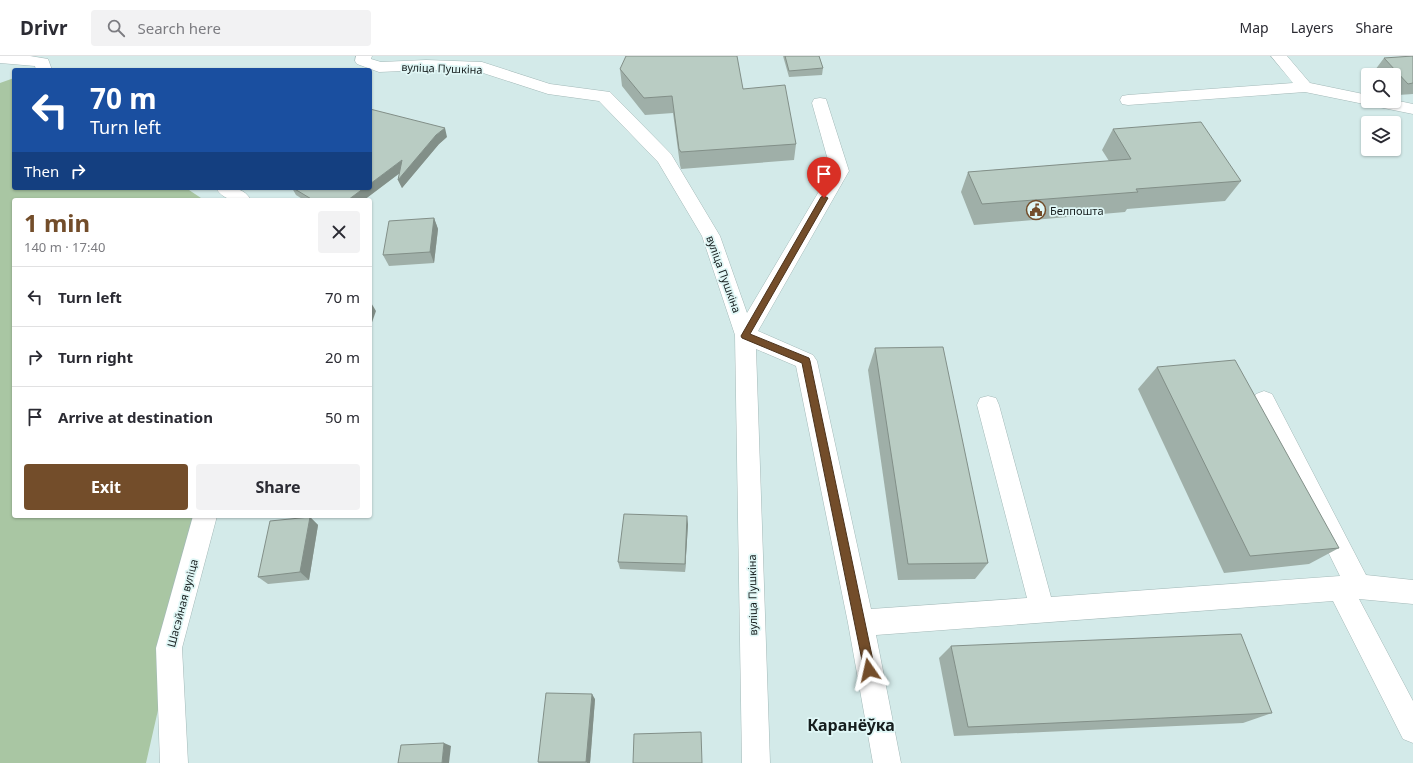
<!DOCTYPE html>
<html lang="en">
<head>
<meta charset="utf-8">
<style>
	:root { --surface:#fff; --page:#f2f2f3; --text:#2b2b33; --muted:#7c7c81; --line:#e1e1e2; --accent:#734d2a }
	body { margin:0; font-family:"Noto Sans",sans-serif; background:var(--page); color:var(--text); height:100vh; display:flex; flex-direction:column; font-size:15px; white-space:nowrap }
	* { box-sizing:border-box; margin:0 }
	p { font-size:13px; color:var(--muted) }
	.icon { flex:none; width:22px; height:22px; fill:none; stroke:currentColor; stroke-width:2; stroke-linecap:round; stroke-linejoin:round }
	.map { position:relative; flex:1; overflow:hidden }
	.drawer { position:absolute; left:12px; top:142px; width:360px; height:320px; display:flex; flex-direction:column; background:var(--surface); border-radius:4px; box-shadow:0 1px 3px #0004 }
	.drawer>* { flex:none }
	.banner { position:absolute; left:12px; top:12px; width:360px; height:122px; border-radius:4px; box-shadow:0 1px 3px #0004; background:#1a4fa0; color:#fff; overflow:hidden }
	.buttons { position:absolute; left:1361px; top:12px; display:grid; gap:8px }
	.buttons a { display:grid; place-items:center; width:40px; height:40px; border-radius:4px; background:var(--surface); box-shadow:0 1px 3px #0004; font-size:20px }
	.pin { position:absolute; display:grid; place-items:center; width:34px; height:34px; color:#fff; margin:-41px -17px; border-radius:50% 50% 50% 0; rotate:-45deg; box-shadow:0 0 4px #0007 }
	.pin .icon { rotate:45deg }
	.me { position:absolute; width:44px; margin:-22px; rotate:349deg; stroke-linejoin:round; filter:drop-shadow(0 0 3px #0008) }
	.turn { display:flex; align-items:center; gap:14px; height:84px; padding:0 12px; font-size:18px }
	.turn .icon { width:52px; height:52px; stroke-width:2.5 }
	.turn b { display:block; font-size:28px; line-height:34px }
	.then { display:flex; align-items:center; height:38px; padding:0 12px; background:#0003; gap:8px; font-size:15px }
	.round { display:grid; place-items:center; flex:none; width:42px; height:42px; border-radius:4px; background:var(--page) }
	.headline { display:flex; align-items:center; justify-content:space-between; height:68px; padding:0 12px }
	h1 { font-size:24px; font-weight:700; line-height:30px; color:var(--accent) }
	.action { display:flex; gap:8px; margin-top:auto; padding:8px 12px }
	.action a { flex:1; height:46px; border-radius:4px; background:var(--accent); color:#fff; font-size:16px; font-weight:700; line-height:46px; text-align:center }
	.action a+a { background:var(--page); color:var(--text) }
	ul { padding:0; list-style:none }
	li { display:flex; align-items:center; gap:12px; height:60px; padding:0 12px; border-top:1px solid var(--line) }
	li div { flex:1 }
	li b { display:block; font-size:15px }
	li em { font-style:normal }
	header { display:flex; align-items:center; gap:24px; box-sizing:border-box; height:56px; padding:0 20px; background:var(--surface); border-bottom:1px solid var(--line) }
	header strong { font-size:19px }
	nav { display:flex; gap:22px; margin-inline-start:auto; font-size:14px }
	.search { width:280px; height:36px; background:var(--page); display:flex; align-items:center; gap:10px; box-sizing:border-box; padding:0 14px; border-radius:4px; color:var(--muted); font-size:15px }
	.map>svg:first-child { display:block }
</style>
</head>
<body>
<header>
<strong>Drivr</strong>
<div class="search"><svg class="icon" aria-label="search" viewBox="0 0 24 24"><circle cx="10" cy="10" r="6"/><path d="M15 15l6 6"/></svg>Search here</div>
<nav><a>Map</a><a>Layers</a><a>Share</a></nav>
</header>
<div class="map">
<svg width="1413" height="707" viewBox="0 0 1413 707">
	<rect width="100%" height="100%" fill="#d3eae9"/>
	<path fill="#a9c6a3" d="M14 22V132H186L204 144H14V460H202L146 707H0V27Z"/>
	<g fill="none" stroke-linecap="round" stroke-linejoin="round">
		<defs>
			<g id="minor">
				<path d="M0 0H30L48 3 52 14H36L35 10 0 7Z"/>
				<path d="M356 0H372L371 3 381 6 426 4 482 6 550 28 610 36 671 98 720 180 747 257 831 115 812 47 814 43 820 42 826 43 849 115 758 275 813 299 817 305 871 553 1027 542 977 349 980 342 988 340 996 342 999 349 1051 541 1340 520 1253 344 1256 338 1264 335 1272 338 1366 519 1413 524V548L1359 543 1413 645V687L1403 683 1333 545 876 579 901 707H873L848 567 796 310 756 293 770 707H742L735 279 702 180 658 106 599 45 548 38 480 16 426 14 379 16 357 8 355 5Z"/>
				<path d="M1271 0H1287L1310 27 1368 39V45L1394 44 1413 48V58L1305 36 1128 49 1122 48 1120 44 1122 40 1128 39 1293 27Z"/>
				<path d="M216 132C230 132 243 130 251 144 237 144 224 146 216 132Z"/>
				<path d="M193 460H217L182 592 188 707H160L156 592Z"/>
			</g>
		</defs>
		<use href="#minor" stroke="#a3b9b8" stroke-width="1"/>
		<use href="#minor" fill="#fff" fill-rule="evenodd"/>
	</g>
	<g fill="#9fafa8">
		<path d="M783 0H819L823 12 822 19 789 21Z"/>
		<path d="M1413 0V38L1398 39 1394 35V19H1379L1375 14 1384 2Z"/>
		<path d="M620 13 743 33 796 88 794 104 681 113 680 109 673 57 645 59 622 30Z"/>
		<path d="M1113 73 1241 125 1225 145 1127 153 1125 156 974 169 961 136 968 116 1109 105 1102 94Z"/>
		<path d="M447 81 439 88 402 132 398 124 400 117 364 144H304L296 139 292 132H370Z"/>
		<path d="M434 162 438 173 434 207 389 210 383 199Z"/>
		<path d="M875 292 988 507 975 523 898 524 868 314Z"/>
		<path d="M1157 311 1339 492 1309 508 1224 517 1138 333Z"/>
		<path d="M310 461 318 469 309 524 268 528 258 521Z"/>
		<path d="M688 468 685 516 620 513 618 506Z"/>
		<path d="M951 590 1272 657 1243 667 954 680 939 602Z"/>
		<path d="M595 643 590 707H539L538 706Z"/>
	</g>
	<g fill="#828f88">
		<path d="M445 72 447 81 439 88 402 132 398 124 436 79Z"/>
		<path d="M402 104 405 113 364 144H348L364 132H370V128Z"/>
		<path d="M434 162 438 173 434 207 430 196Z"/>
		<path d="M370 245 376 255 370 272Z"/>
		<path d="M687 460 688 468 685 516V508Z"/>
		<path d="M310 461 318 469 309 524 300 516Z"/>
		<path d="M592 638 595 643 590 707H587L586 706Z"/>
		<path d="M444 687 451 690 449 707H442Z"/>
	</g>
	<g fill="#b9ccc3" stroke="#828f88">
		<path d="M626 0H737L743 33 785 29 796 88 681 96 679 93 672 40 644 42 620 13Z"/>
		<path d="M785 0H819L823 12 789 15Z"/>
		<path d="M1413 0V27L1408 28 1384 2Z"/>
		<path d="M370 53 445 72 436 79 398 124 402 104 370 128Z"/>
		<path d="M1201 66 1241 125 1136 133 1138 136 982 148 968 116 1131 103 1113 73Z"/>
		<path d="M293 132H364L348 144H313Z"/>
		<path d="M434 162 430 196 383 199 389 165Z"/>
		<path d="M943 291 988 507 908 508 875 292Z"/>
		<path d="M1235 304 1339 492 1250 500 1157 311Z"/>
		<path d="M624 458 687 460 685 508 618 506Z"/>
		<path d="M310 461 300 516 258 521 270 465Z"/>
		<path d="M1241 578 1272 657 968 671 951 590Z"/>
		<path d="M546 637 592 638 586 706H538Z"/>
		<path d="M701 676 702 707H633L634 678Z"/>
		<path d="M444 687 442 707H398L401 689Z"/>
	</g>
	<path fill="#734d2a" stroke="#4b321b" d="M824 140 828 142 750 278 809 302 810 305 875 614 873 618 869 619 866 618 864 614 802 307 742 282 741 280 821 141Z"/>
	<defs>
		<symbol id="civic-ring" viewBox="-11 -11 22 22"><circle r="9.5" fill="#e0f7f6" stroke="#734d2a" stroke-width="1.5"/><path d="M-.6-6.5H3V-4.5H.6V-3L4-1V1h2V6H-6V1h2V-1L-.6-3ZM-1.2 2.5V6h2.4V2.5Z" fill="#734d2a"/></symbol>
	</defs>
	<g fill-rule="evenodd">
		<use href="#civic-ring" x="1025" y="143" width="22" height="22"/>
	</g>
	<g text-anchor="middle" dominant-baseline="central" stroke-width="3.5" stroke-linejoin="round" paint-order="stroke">
		<g font-size="11" fill="#161e1e" stroke="#e0f7f6">
			<text transform="translate(442 12) rotate(2)">вуліца Пушкіна</text>
			<text transform="translate(724 218) rotate(70)">вуліца Пушкіна</text>
			<text transform="translate(752 539) rotate(-91)">вуліца Пушкіна</text>
			<text transform="translate(182 547) rotate(-75)">Шасэйная вуліца</text>
		</g>
		<g font-size="11" fill="#161e1e" stroke="#e0f7f6" text-anchor="start">
			<text x="1050" y="154">Белпошта</text>
		</g>
		<g font-size="16" font-weight="bold" fill="#161e1e" stroke="#e0f7f6">
			<text x="851" y="669">Каранёўка</text>
		</g>
	</g>
</svg>
<div class="buttons">
<a><svg class="icon" aria-label="search" viewBox="0 0 24 24"><circle cx="10" cy="10" r="6"/><path d="M15 15l6 6"/></svg></a>
<a><svg class="icon" aria-label="layers" viewBox="0 0 24 24"><path d="M12 4l9 5-9 5-9-5zM3 14l9 5 9-5"/></svg></a>
</div>
<div class="pin" style="left:824px;top:142px;background:#d93025"><svg class="icon" aria-label="arrive" viewBox="0 0 24 24"><path d="M6 21V4h12l-3 4 3 4H6"/></svg></div>
<svg class="me" style="left:869px;top:614px" viewBox="-20 -20 40 40"><path d="M0-17L14 15 0 8-14 15z" fill="#734d2a" stroke="#fff" stroke-width="4"/></svg>
<div class="banner">
<div class="turn"><svg class="icon" aria-label="left" viewBox="0 0 24 24"><path d="M17 20v-9H6M10 6l-5 5 5 5"/></svg><div><b>70 m</b>Turn left</div></div>
<div class="then">Then<svg class="icon" aria-label="right" viewBox="0 0 24 24"><path d="M7 20v-9h11M14 6l5 5-5 5"/></svg></div>
</div>
<section class="drawer">
<div class="headline"><div><h1>1 min</h1><p>140 m · 17:40</p></div><a class="round"><svg class="icon" aria-label="close" viewBox="0 0 24 24"><path d="M6 6l12 12M18 6L6 18"/></svg></a></div>
<ul>
<li><svg class="icon" aria-label="left" viewBox="0 0 24 24"><path d="M17 20v-9H6M10 6l-5 5 5 5"/></svg><div><b>Turn left</b></div><em>70 m</em></li>
<li><svg class="icon" aria-label="right" viewBox="0 0 24 24"><path d="M7 20v-9h11M14 6l5 5-5 5"/></svg><div><b>Turn right</b></div><em>20 m</em></li>
<li><svg class="icon" aria-label="arrive" viewBox="0 0 24 24"><path d="M6 21V4h12l-3 4 3 4H6"/></svg><div><b>Arrive at destination</b></div><em>50 m</em></li>
</ul>
<div class="action"><a>Exit</a><a>Share</a></div>
</section>
</div>
</body>
</html>
